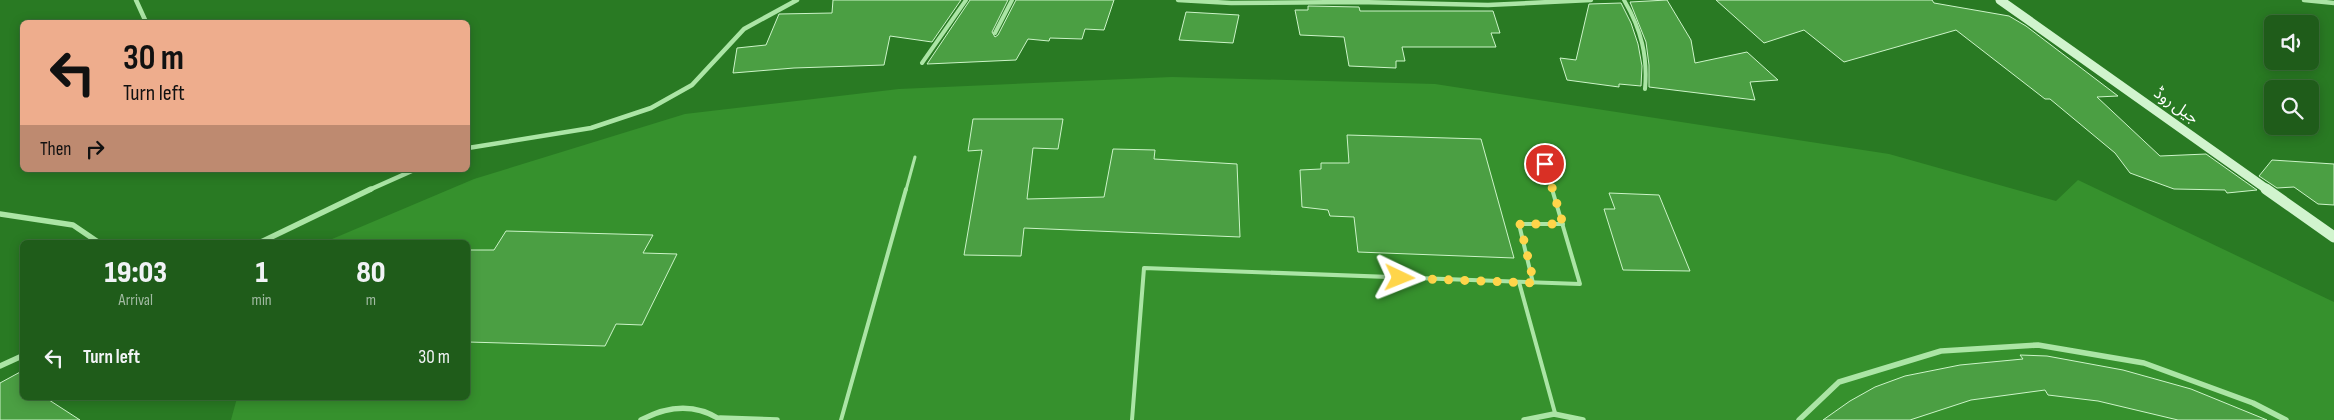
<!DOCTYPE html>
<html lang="en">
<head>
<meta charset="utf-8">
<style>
	:root { --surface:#1f5c1a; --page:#2c6527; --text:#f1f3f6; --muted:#a1baa2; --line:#3c7139 }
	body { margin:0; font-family:"Sofia Sans Condensed","Noto Sans Arabic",sans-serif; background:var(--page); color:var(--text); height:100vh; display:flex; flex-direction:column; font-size:19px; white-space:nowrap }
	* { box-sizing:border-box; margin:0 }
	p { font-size:16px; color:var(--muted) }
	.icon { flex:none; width:28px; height:28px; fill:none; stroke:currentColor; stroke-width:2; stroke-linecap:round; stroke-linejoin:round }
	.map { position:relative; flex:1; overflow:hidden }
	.details { position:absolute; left:20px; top:240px; width:450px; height:160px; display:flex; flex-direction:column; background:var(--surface); border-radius:8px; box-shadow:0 2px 12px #0003,0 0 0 1px var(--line) }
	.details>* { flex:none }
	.hud { position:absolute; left:20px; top:20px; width:450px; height:152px; border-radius:8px; box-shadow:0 2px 12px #0003,0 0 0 1px var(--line); background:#eead8d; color:#111; overflow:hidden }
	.controls { position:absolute; left:2264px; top:15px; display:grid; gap:10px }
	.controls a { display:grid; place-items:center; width:55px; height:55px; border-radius:8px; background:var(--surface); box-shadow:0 2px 12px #0003,0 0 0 1px var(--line); font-size:25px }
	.pin { position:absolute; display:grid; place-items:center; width:42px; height:42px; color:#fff; margin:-21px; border:2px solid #fff; border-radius:50%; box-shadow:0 1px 5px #0007 }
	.me { position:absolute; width:55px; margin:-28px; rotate:92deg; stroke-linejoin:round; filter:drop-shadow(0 0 4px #0008) }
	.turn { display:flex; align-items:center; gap:18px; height:105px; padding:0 20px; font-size:22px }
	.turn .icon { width:65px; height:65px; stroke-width:2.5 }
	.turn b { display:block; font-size:35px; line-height:42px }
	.then { display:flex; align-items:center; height:48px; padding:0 20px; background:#0003; gap:10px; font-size:19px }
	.eta { display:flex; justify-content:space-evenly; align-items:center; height:85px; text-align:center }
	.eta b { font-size:30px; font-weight:800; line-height:35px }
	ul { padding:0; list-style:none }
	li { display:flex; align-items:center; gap:15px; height:65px; padding:0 20px }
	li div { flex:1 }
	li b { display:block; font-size:19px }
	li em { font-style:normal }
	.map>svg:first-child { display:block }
</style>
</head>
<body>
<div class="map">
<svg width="2334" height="420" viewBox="0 0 2334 420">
	<rect width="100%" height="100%" fill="#297a23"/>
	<path fill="#36912d" d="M1172 77 1435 84 1889 154 2056 201 2078 180 2334 302V420H231L237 398H468V242H325L474 179 685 114 899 89Z"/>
	<g fill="#4b9f43" stroke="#ccf4c8">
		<path d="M833 0H961L932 42 890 36 884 65 794 68 733 73 737 48 766 45 779 14 832 13Z"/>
		<path d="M970 0H1008L992 32 995 37 998 35 1016 0H1114L1104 30 1085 29 1082 39 1050 38 1049 41 1028 39 1016 60 927 64Z"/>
		<path d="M1667 0 1691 40 1695 63 1747 52 1778 80 1750 82 1755 100 1649 87V65L1646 42 1630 2Z"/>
		<path d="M1716 0H1932L1934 3 2009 16 2026 26 2118 96 2097 97 2160 156 2206 154 2257 190 2227 193 2225 190 2174 189 2130 173 2115 153 2050 99H2045L1956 30 1844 62 1804 30 1764 43Z"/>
		<path d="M1621 3 1631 23 1638 44 1642 66 1641 86 1619 84V87L1567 80 1560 58 1576 60 1589 4Z"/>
		<path d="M1308 6 1359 7 1360 11H1493L1500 33H1491L1496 47H1402L1405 61H1396V68L1349 66 1344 37 1300 35 1295 10H1308Z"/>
		<path d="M1186 12 1239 15 1233 43 1179 40Z"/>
		<path d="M973 119H1063L1058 149 1033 148 1027 199 1104 197 1113 149 1155 150 1154 159 1237 164 1240 237 1024 228 1021 256 964 255 982 150 968 151Z"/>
		<path d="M1347 135 1481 139 1514 258 1358 252 1354 217 1330 216 1328 210 1302 207 1300 170 1321 169V163H1349Z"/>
		<path d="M2272 160 2334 164V205L2318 204 2294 187 2277 188 2259 176Z"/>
		<path d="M1609 193 1659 195 1690 271 1623 270 1604 209H1615Z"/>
		<path d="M506 231 653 235 643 253 677 254 642 325 616 324 605 346 468 342V250H494Z"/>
		<path d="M2020 355 2047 356 2123 370 2191 389 2267 420H2178L2098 401 2048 395 2045 390 1971 400 1910 420H1823L1850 401 1875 387 1905 376 1960 365 2023 359Z"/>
		<path d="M22 371V398H46L80 420H0V383Z"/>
	</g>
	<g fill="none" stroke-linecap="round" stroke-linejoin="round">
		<g stroke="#abe5a5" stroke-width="3">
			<path d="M1545 164 1553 190"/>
			<path d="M906 190 915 157"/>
		</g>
		<g stroke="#abe5a5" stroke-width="4">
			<path d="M1519 282 1555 413"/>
			<path d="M1533 283 1519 224H1563"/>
			<path d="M841 420 906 189"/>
			<path d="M1132 420 1144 268 1580 284 1552 189"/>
		</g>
		<g stroke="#abe5a5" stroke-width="4">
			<path d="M1624 0C1641 29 1648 56 1645 89"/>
			<path d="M995 33 1012 0"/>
			<path d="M922 63 966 0"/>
		</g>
		<g stroke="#abe5a5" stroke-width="4.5">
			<path d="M136 0 146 22"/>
			<path d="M1178 0 1231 3 1358 2 1488 5 1591 0"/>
			<path d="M2304 0 2334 3"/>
			<path d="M468 148 591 128 651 108 692 85 744 29 797 0"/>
			<path d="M369 190 414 170"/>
		</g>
		<g stroke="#abe5a5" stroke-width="5.5">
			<path d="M0 214 73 225 98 242"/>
			<path d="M261 242 371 189"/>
			<path d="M0 366 22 356"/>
			<path d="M720 418 777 420"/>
			<path d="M641 420C667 406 695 403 721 420"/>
			<path d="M1524 420 1554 414 1583 420"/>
			<path d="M1799 420 1839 382 1941 351 2038 345 2144 363 2253 403 2286 420"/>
		</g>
		<path stroke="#d1f4ce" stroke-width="9" d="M2000 0 2268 190"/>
		<path stroke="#d1f4ce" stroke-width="11" d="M2266 189 2334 237"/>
	</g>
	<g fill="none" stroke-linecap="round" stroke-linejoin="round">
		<path stroke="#ffd54a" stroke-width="9" stroke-dasharray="0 16.2" d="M1400 278 1534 283 1520 224H1563L1545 164"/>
	</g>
	<g text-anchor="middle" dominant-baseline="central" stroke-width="4" stroke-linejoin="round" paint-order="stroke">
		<g font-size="16" fill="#fff" stroke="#297a23">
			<text transform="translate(2176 106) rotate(35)">جیل روڈ</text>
		</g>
	</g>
</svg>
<div class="controls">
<a><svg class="icon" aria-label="sound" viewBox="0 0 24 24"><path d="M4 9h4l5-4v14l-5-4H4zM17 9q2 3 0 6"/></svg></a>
<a><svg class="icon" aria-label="search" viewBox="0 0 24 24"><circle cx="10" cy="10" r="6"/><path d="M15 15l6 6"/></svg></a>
</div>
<div class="pin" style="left:1545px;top:164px;background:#d93025"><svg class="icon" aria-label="arrive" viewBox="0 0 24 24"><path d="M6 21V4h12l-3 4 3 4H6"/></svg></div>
<svg class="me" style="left:1400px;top:278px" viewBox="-20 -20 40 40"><path d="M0-17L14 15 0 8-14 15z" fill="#ffd54a" stroke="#fff" stroke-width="4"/></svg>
<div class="hud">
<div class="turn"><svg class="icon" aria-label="left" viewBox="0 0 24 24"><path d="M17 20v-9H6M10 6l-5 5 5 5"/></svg><div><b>30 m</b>Turn left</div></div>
<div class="then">Then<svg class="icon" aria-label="right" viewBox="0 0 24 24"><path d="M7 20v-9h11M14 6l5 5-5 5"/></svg></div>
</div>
<section class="details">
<div class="eta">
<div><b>19:03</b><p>Arrival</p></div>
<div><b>1</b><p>min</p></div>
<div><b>80</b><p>m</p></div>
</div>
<ul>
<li><svg class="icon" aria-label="left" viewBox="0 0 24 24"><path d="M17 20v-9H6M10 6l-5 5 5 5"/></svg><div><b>Turn left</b></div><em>30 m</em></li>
</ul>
</section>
</div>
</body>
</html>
